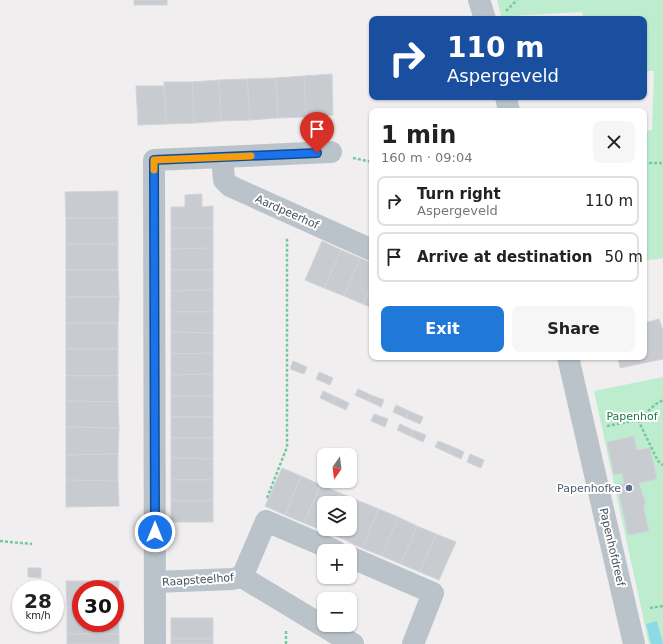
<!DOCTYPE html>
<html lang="en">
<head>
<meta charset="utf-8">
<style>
	:root { --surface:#fff; --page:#f6f6f6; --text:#222; --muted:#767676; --line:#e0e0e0; --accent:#2078d8 }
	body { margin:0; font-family:"DejaVu Sans",sans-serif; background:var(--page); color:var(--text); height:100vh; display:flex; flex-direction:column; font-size:15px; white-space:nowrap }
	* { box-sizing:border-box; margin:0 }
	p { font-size:13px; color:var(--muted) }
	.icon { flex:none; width:22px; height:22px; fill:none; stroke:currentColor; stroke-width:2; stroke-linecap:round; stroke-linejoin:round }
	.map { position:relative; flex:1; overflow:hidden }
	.side { position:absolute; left:369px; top:108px; width:278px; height:252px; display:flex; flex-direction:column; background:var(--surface); border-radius:8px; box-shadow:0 1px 3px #0004 }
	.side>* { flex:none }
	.top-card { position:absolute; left:369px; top:16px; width:278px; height:84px; border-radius:8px; box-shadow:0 1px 3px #0004; background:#1a4fa0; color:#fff; overflow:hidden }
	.needle { width:26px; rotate:194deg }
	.fabs { position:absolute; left:317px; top:448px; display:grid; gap:8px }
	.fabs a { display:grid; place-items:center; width:40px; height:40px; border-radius:8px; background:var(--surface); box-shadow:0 1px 3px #0004; font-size:20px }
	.speed { position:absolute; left:12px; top:580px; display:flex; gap:8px; font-size:20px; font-weight:700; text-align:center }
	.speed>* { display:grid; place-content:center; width:52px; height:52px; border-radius:50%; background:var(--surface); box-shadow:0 1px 3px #0004; line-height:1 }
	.speed small { font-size:10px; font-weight:400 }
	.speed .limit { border:6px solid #d22; background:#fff; color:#111 }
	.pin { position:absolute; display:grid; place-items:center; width:34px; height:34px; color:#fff; margin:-41px -17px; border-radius:50% 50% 50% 0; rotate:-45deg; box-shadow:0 0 4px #0007 }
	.pin .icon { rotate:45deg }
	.me { position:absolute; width:44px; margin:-22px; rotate:0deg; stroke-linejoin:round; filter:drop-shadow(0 0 3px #0008) }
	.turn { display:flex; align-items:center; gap:14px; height:84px; padding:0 12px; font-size:18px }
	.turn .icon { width:52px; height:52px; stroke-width:2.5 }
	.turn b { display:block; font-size:28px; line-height:34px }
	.round { display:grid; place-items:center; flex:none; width:42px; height:42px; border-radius:8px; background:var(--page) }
	.overview { display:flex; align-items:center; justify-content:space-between; height:68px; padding:0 12px }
	h1 { font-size:24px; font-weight:800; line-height:30px }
	.cta { display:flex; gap:8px; margin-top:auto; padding:8px 12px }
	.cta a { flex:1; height:46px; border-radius:8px; background:var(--accent); color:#fff; font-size:16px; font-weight:800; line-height:46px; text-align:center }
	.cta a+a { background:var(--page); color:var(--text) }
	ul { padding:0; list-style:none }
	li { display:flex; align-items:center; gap:12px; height:50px; margin:0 8px 6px; padding:0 4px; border:2px solid var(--line); border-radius:8px }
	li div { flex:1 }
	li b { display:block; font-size:15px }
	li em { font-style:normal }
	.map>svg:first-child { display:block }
</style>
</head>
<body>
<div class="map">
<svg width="663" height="644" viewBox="0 0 663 644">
	<rect width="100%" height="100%" fill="#f0eeee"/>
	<g fill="#bdedce">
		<path d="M497 0H663V258L644 261V131L652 130 654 71H644V19H583L582 12 510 16 507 19H502Z"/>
		<path d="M663 377V644H649L594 391Z"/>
	</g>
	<path fill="#8cd9e8" d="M657 621 663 644H651L646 624Z"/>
	<g fill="#c8cbd0" stroke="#d2d4d9">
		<rect x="134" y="0" width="33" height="5"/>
		<path d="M332 74 333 115 306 117 304 76Z"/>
		<path d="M304 76 306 117 278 118 276 78Z"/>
		<path d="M276 78 278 118 250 120 247 79Z"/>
		<path d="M247 79 250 120 221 121 219 80Z"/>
		<path d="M219 80 221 121 194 123 192 82Z"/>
		<path d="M164 82H192L194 123 166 124Z"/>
		<path d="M136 86H164L166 124 138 125Z"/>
		<path d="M118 191V218H66L65 192Z"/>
		<path d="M202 194V207L213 206V228H171V207H185V195Z"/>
		<rect x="66" y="218" width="52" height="26"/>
		<path d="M171 228H213V248L171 249Z"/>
		<path d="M322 241 341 250 324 288 305 280Z"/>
		<rect x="66" y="244" width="52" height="26"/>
		<path d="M213 248V270H171V249Z"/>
		<path d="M341 250 360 258 344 296 324 288Z"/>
		<path d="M360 258 372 263V283L363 304 344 296Z"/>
		<path d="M66 270H118L119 297H66Z"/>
		<path d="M171 270H213V290L171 291Z"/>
		<path d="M372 283V308L363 304Z"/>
		<path d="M213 290V312H171V291Z"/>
		<path d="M66 297H119L118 323H66Z"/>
		<path d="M171 312H213V333L171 332Z"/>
		<path d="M659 319 663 331V359L620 368 618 357H644V323Z"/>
		<rect x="66" y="323" width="52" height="26"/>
		<path d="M171 332 213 333V353L171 354Z"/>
		<rect x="66" y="349" width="52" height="27"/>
		<path d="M213 353V374L171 375V354Z"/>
		<path d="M293 361 307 367 304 374 290 369Z"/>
		<path d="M319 372 333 378 330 385 316 379Z"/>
		<path d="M213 374V396H171V375Z"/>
		<path d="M66 376H118V402L66 401Z"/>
		<path d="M358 389 371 395 368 401 355 395Z"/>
		<path d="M323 391 336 397 333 404 320 398Z"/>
		<path d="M371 395 384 400 381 407 368 401Z"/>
		<rect x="171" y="396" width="42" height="21"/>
		<path d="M336 397 349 403 346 410 333 404Z"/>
		<path d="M66 401 118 402 119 428 66 427Z"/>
		<path d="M396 405 409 411 406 418 393 412Z"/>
		<path d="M409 411 423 417 420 424 406 418Z"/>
		<path d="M374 414 388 419 385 427 371 421Z"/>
		<rect x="171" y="417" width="42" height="21"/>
		<path d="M400 424 413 430 410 436 397 430Z"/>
		<path d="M66 427 119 428 118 454 66 455Z"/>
		<path d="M413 430 426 435 423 442 410 436Z"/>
		<path d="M634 436 637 450 650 448 657 479 639 483 646 504 643 505 649 531 628 535 617 485 624 483 622 473 614 475 607 442Z"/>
		<path d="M171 438H213V459L171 458Z"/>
		<path d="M438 441 451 446 448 453 435 447Z"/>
		<path d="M451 446 464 452 461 459 448 453Z"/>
		<path d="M118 454V481L66 480V455Z"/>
		<path d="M470 454 484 460 481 468 467 462Z"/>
		<path d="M171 458 213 459V480H171Z"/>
		<path d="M282 468 301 476 285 515 265 506Z"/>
		<path d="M301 476 321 485 304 523 285 515Z"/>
		<path d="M66 480 118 481 119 506 66 507Z"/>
		<rect x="171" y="480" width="42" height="21"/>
		<path d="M321 485 340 493 336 503H324V531L304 523Z"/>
		<path d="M340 493 359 501 350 523V503H336Z"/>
		<rect x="171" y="501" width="42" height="21"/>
		<path d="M359 501 379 509 362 548 343 539 347 529H350V523Z"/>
		<path d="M379 509 398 517 382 556 362 548Z"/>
		<path d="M398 517 417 526 401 564 382 556Z"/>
		<path d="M417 526 436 534 420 572 401 564Z"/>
		<path d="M325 529H347L343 539 324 531Z"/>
		<path d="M436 534 456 542 439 580 420 572Z"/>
		<path d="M28 568H41V578L28 577Z"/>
		<path d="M66 581H119L118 608H115V589H81V608H67Z"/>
		<path d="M67 608H81V623H115V608H118L119 634H67Z"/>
		<rect x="171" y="618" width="42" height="21"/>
		<rect x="67" y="634" width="52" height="10"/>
		<rect x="171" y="639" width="42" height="5"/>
	</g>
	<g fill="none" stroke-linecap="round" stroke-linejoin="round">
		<g stroke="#77c99d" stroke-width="2.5" stroke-dasharray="3 2" stroke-linecap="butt">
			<path d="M506 11 517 0"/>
			<path d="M353 158 372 162"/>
			<path d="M644 163H663"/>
			<path d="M638 420 658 461 663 465"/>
			<path d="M607 426 638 420 656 404 663 400"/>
			<path d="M267 498 287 447V237"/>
			<path d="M0 541 32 544"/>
			<path d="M650 608 663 606"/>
			<path d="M286 631V644"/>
		</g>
		<g stroke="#bac3ca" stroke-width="22">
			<path d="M479 0 485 19"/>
			<path d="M506 97 509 111"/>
			<path d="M222 157 224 180 230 186 372 250"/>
			<path d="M568 357 634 644"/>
			<path d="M350 557 433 593 413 644"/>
			<path d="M242 577 266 521 336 551"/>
			<path d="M155 582 232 579 242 577 353 644"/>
			<path d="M155 644 154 160 331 152"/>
		</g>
	</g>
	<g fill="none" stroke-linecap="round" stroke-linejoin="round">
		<defs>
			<path id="route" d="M155 532 154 160 317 153"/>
		</defs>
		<use href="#route" stroke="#114b97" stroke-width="10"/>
		<use href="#route" stroke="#1a73e8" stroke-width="7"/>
		<path stroke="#f59e0b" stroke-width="7" d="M154 170V160L251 156"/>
	</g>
	<circle fill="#5c6f8a" stroke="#fff" stroke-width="1.5" cx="629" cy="488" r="4"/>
	<g text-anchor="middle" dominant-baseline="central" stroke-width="4" stroke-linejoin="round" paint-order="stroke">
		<g font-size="11" fill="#47525a" stroke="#fff">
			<text transform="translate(287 212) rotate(24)">Aardpeerhof</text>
			<text transform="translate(612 547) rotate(77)">Papenhofdreef</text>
			<text transform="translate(198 580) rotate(-4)">Raapsteelhof</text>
		</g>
		<g font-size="11" fill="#1b7845" stroke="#fff">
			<text x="632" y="416">Papenhof</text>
		</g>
		<g font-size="11" fill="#4e5e75" stroke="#fff" text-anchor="end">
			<text x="621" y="488">Papenhofke</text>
		</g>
	</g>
</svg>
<div class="fabs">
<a><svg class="needle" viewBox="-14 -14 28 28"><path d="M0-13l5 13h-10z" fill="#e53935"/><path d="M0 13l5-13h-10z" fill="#767676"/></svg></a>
<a><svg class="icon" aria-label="layers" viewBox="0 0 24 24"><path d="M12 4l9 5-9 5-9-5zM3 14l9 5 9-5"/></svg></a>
<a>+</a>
<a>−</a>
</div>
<div class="speed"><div>28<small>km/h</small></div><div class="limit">30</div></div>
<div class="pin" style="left:317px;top:153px;background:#d93025"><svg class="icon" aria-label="arrive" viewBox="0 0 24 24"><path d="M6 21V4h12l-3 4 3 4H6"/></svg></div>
<svg class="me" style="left:155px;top:532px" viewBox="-20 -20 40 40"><circle r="17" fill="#1a73e8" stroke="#fff" stroke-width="3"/><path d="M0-11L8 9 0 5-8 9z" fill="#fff"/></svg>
<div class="top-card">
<div class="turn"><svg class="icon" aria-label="right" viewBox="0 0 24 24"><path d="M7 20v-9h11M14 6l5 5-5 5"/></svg><div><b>110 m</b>Aspergeveld</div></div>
</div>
<section class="side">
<div class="overview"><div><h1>1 min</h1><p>160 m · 09:04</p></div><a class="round"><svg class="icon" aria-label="close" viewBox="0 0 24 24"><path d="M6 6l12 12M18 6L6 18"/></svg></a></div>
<ul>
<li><svg class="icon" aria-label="right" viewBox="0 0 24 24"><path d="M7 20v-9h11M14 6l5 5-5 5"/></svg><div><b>Turn right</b><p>Aspergeveld</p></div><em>110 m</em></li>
<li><svg class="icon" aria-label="arrive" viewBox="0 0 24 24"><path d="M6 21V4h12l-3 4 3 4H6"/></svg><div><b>Arrive at destination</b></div><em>50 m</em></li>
</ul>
<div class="cta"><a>Exit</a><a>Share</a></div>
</section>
</div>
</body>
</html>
